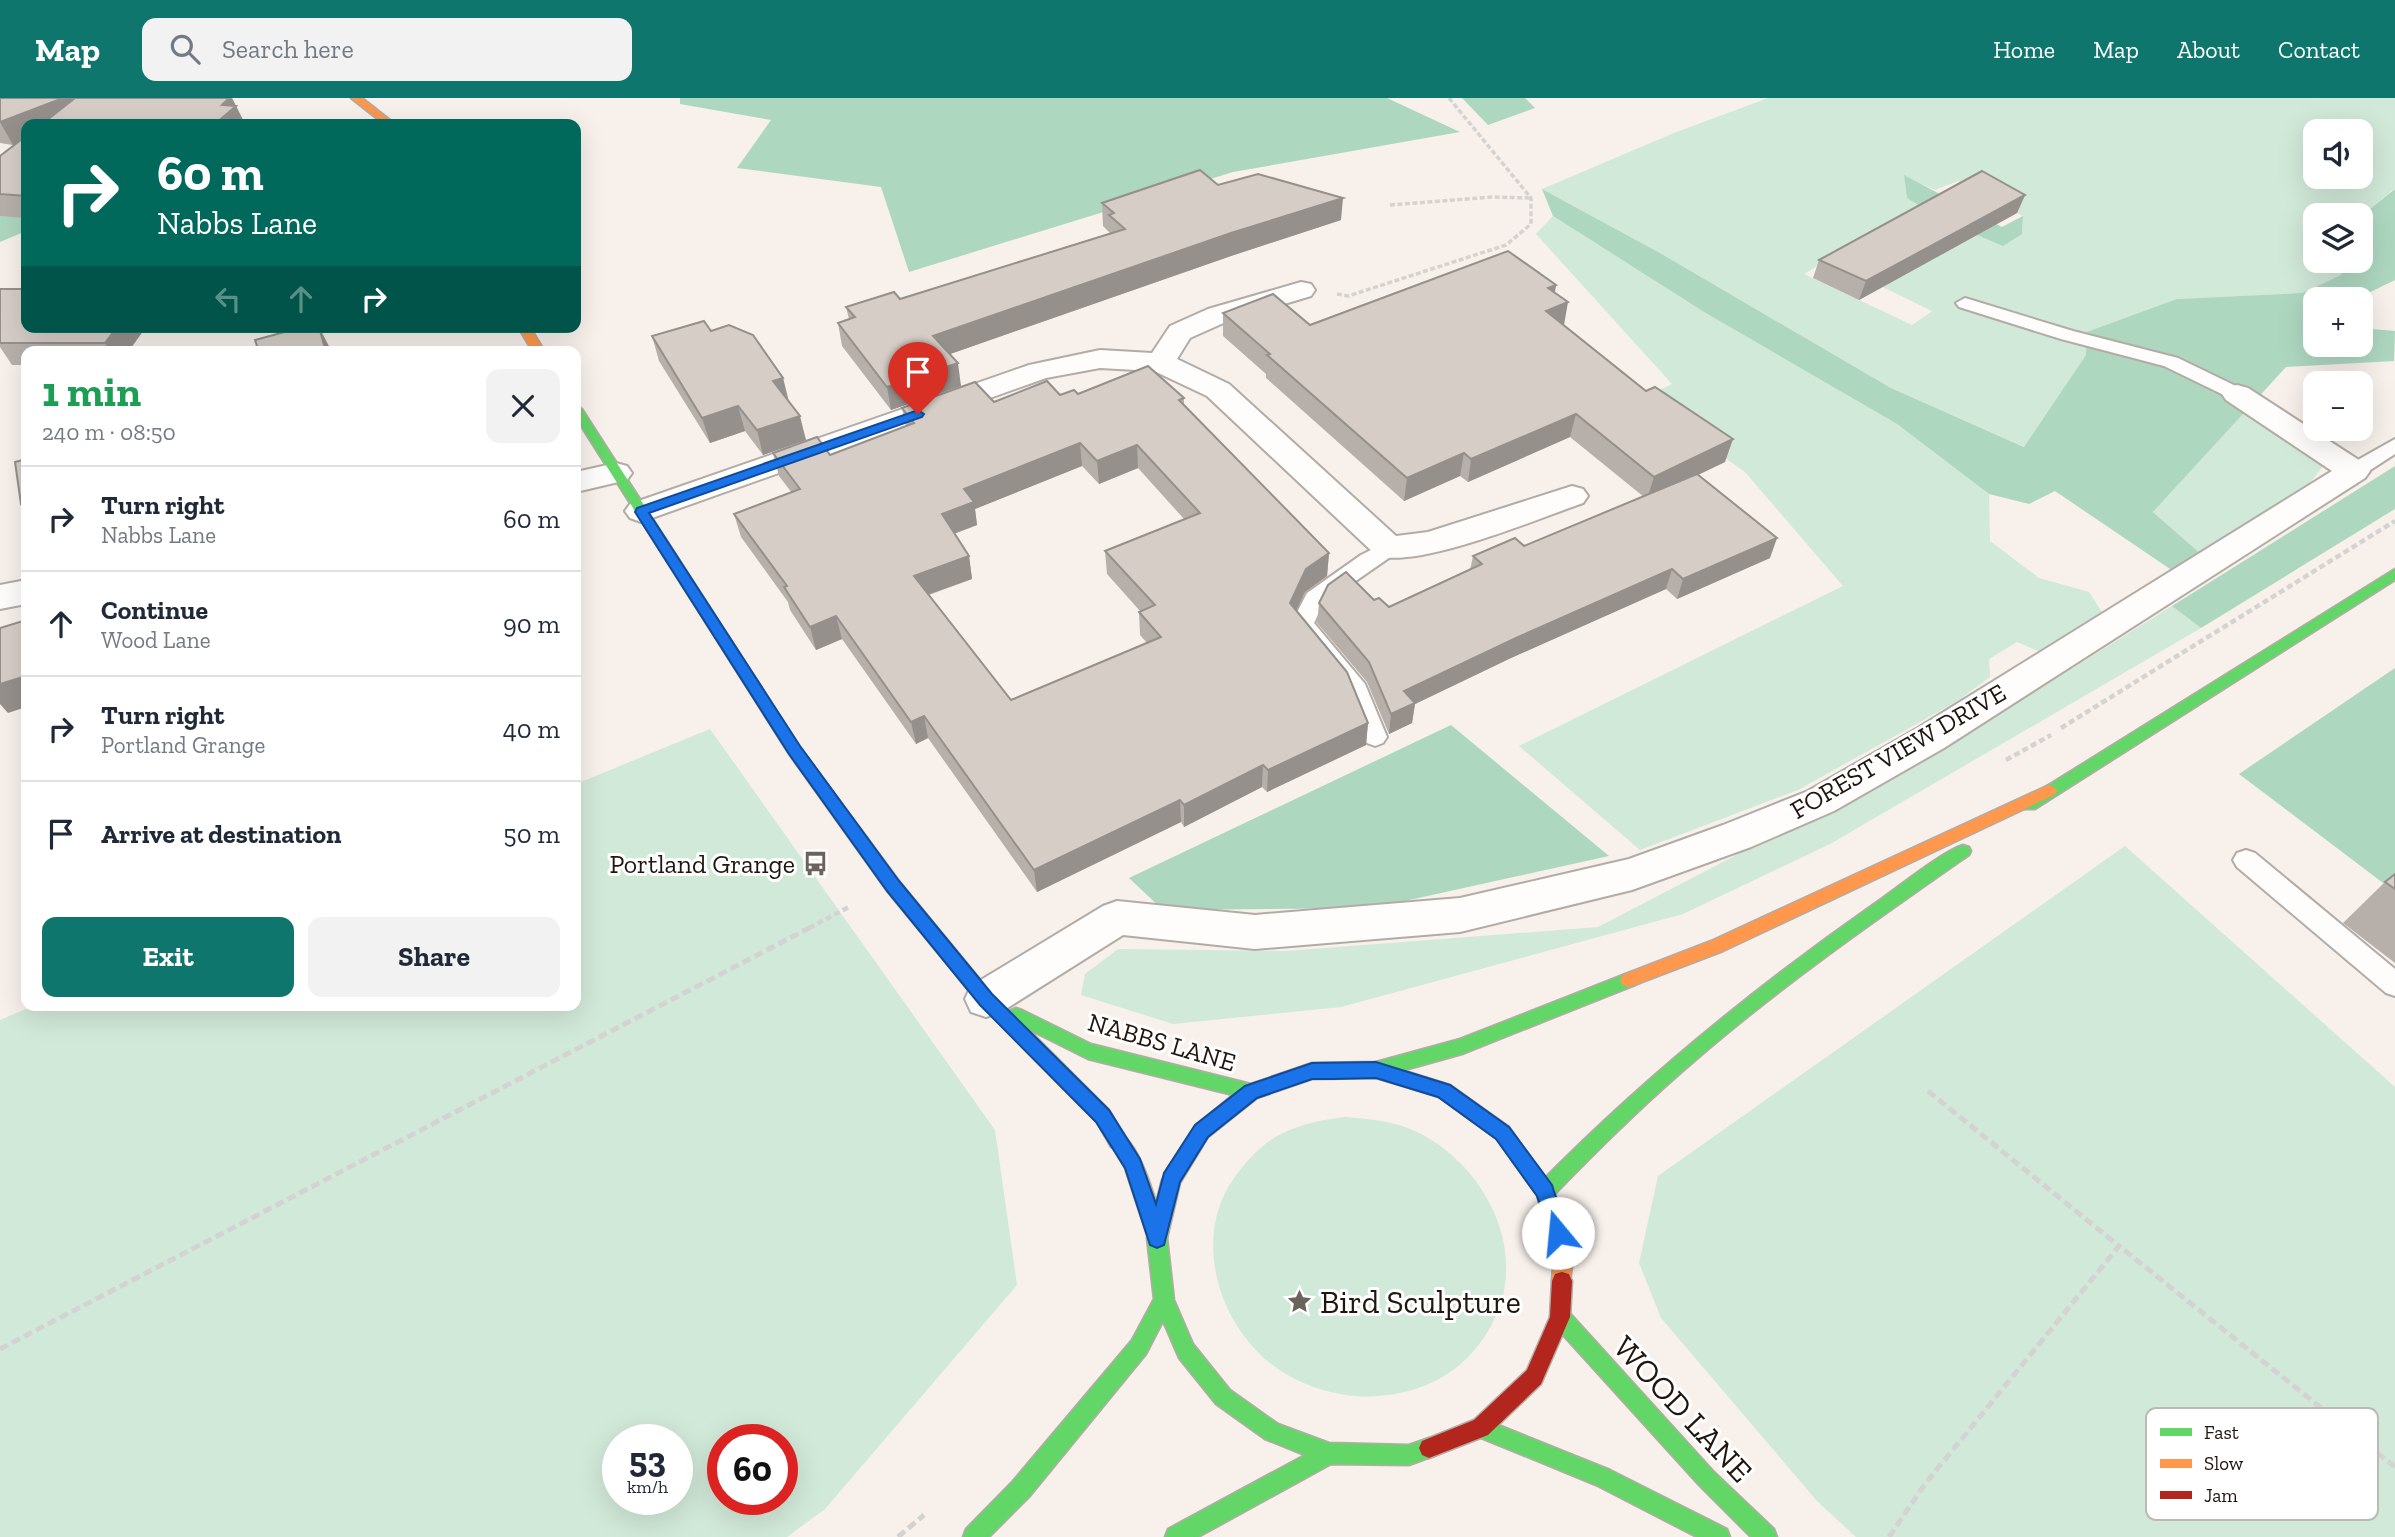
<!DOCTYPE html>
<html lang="en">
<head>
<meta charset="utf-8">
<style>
	:root { --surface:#fff; --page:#f2f2f3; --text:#1f2937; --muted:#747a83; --line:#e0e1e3; --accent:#0f766e }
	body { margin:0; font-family:"Zilla Slab",serif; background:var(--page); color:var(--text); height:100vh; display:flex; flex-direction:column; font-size:26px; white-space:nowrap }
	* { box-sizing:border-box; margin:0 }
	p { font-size:23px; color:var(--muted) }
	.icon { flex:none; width:38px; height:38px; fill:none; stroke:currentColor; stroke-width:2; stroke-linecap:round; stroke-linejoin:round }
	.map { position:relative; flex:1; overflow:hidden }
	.drawer { position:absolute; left:21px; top:248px; width:560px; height:665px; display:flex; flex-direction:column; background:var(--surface); border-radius:14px; box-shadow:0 7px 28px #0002 }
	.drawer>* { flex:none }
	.banner { position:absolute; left:21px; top:21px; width:560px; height:214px; border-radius:14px; box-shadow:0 7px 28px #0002; background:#00695c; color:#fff; overflow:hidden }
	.tools { position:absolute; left:2303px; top:21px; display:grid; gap:14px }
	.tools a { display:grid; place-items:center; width:70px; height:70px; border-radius:14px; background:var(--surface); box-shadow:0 7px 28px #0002; font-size:35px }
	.speed { position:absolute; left:602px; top:1326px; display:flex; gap:14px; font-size:35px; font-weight:700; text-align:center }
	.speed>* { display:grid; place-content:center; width:91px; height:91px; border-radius:50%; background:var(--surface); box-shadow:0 7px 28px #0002; line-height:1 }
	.speed small { font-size:18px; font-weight:400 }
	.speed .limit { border:10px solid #d22; background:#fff; color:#111 }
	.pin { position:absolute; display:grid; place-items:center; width:60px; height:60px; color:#fff; margin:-72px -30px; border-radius:50% 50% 50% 0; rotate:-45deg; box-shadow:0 0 7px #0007 }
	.pin .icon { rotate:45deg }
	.me { position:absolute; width:77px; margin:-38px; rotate:343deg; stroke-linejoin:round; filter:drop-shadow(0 0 5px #0008) }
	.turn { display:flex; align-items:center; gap:24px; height:147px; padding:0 21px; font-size:32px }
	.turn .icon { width:91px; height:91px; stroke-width:2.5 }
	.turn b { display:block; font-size:49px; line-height:60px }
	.lanes { display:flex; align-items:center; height:66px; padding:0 21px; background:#0003; justify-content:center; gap:35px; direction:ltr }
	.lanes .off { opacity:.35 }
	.round { display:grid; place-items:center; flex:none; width:74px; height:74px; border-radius:14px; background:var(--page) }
	.headline { display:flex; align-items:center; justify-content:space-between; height:119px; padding:0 21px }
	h1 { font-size:42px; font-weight:700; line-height:52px; color:#1e9e55 }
	.action { display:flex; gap:14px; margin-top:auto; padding:14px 21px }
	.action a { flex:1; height:80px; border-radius:14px; background:var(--accent); color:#fff; font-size:28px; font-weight:700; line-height:80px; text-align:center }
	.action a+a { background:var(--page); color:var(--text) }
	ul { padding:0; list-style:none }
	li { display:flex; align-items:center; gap:21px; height:105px; padding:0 21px; border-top:2px solid var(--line) }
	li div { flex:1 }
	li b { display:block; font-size:26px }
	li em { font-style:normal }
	header { display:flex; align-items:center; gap:42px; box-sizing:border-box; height:98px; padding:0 35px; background:var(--accent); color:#fff }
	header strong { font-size:33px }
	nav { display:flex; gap:38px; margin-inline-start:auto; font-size:24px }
	.search { width:490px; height:63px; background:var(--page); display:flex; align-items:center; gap:18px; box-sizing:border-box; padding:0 24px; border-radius:14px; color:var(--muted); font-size:26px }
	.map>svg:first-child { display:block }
</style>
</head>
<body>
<header>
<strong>Map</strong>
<div class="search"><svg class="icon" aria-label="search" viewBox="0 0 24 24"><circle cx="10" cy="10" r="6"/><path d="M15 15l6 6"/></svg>Search here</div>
<nav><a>Home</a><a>Map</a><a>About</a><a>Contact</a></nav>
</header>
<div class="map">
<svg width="2395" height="1439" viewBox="0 0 2395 1439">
	<rect width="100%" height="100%" fill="#f7f0eb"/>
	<g fill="#d1e9d9" fill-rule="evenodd">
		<path d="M1768 0H2395V90L2361 118 2315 117V163H2336L2342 172 2341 177 2302 195 2177 201 2086 257 2025 349 1891 290 1660 155 1542 91 1674 35ZM2315 33H2361V79H2315ZM1904 78 1935 92 1958 83 2023 118 2022 136 1907 100ZM1827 162 1932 213 1931 214 1912 227 1804 176Z"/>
		<path d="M1553 118 1704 214 1897 326 1989 396 1990 443 2039 480 2089 494 2104 517 2045 556 2017 544 1989 561 1990 579 1956 604 1798 692 1640 752 1519 648 1843 488 1745 374 1642 301 1672 286 1536 136Z"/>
		<path d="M2245 313 2317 356 2323 368 2310 385 2202 457 2153 414Z"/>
		<path d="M2172 508 2201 530 1830 746 1683 816 1341 909 1173 926 1081 897 1085 876 1118 851 1286 853 1598 829 1961 640Z"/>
		<path d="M710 631 995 1032 1017 1187 825 1411 787 1439H0V922L33 908H576V686ZM677 1342V1402H618V1342ZM782 1342V1402H723V1342Z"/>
		<path d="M2125 748 2395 989V1439H1856L1817 1403 1661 1220 1639 1165 1658 1078Z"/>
		<path d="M1345 1019C1370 1021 1395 1023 1417 1034 1489 1069 1533 1161 1488 1233 1467 1268 1435 1289 1395 1296 1362 1302 1328 1297 1297 1282 1224 1248 1185 1143 1237 1076 1248 1061 1262 1046 1279 1037 1300 1026 1322 1022 1345 1019Z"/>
	</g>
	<g fill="#aed7c0">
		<path d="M680 0H1387L1460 34 1233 74 909 174 881 89 737 70 771 22 680 6Z"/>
		<path d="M1462 0H1525L1535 10 1488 27Z"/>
		<path d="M1904 77 2002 129 2023 118 2022 136 2003 148 1947 124 1907 100Z"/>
		<path d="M1542 91 1660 155 1891 290 2024 349 2086 257 2087 234 2177 201 2302 195 2341 177 2342 172 2336 163H2361V118L2395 91V182L2356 201H2315V247H2361V230L2395 233 2394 263 2286 269 2153 414 2202 457 2173 473 2055 393 2029 406 1989 396 1897 326 1704 214 1553 118Z"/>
		<path d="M26 107V133L0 144V114Z"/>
		<path d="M2395 368V411L2201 530 2172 508Z"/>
		<path d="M2395 570V794L2239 676Z"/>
		<path d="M1451 627 1609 758 1373 810 1163 812 1129 780Z"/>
	</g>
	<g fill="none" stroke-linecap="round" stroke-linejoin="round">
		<defs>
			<g id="lane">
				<path d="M1965 200 2073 233 2178 260 2244 292 2247 296 2237 302 2230 300 2164 268 2061 241 1959 209 1956 205Z"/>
				<path d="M2395 341V356L2361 378H2347L2344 373 2347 368Z"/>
				<path d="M1389 443 1396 445 1400 450 1396 455 1324 505 1314 525 1365 586 1387 639 1383 645 1375 648 1367 645 1363 639 1347 595 1291 526 1307 495 1361 457Z"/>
				<path d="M2246 752 2255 755 2395 871V898L2386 895 2237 769 2233 762 2237 755Z"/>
			</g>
			<g id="street">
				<path d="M1301 184 1311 186 1315 192 1311 198 1228 223 1190 240 1177 261 1229 286 1396 438 1428 434 1572 388 1583 391 1588 398 1583 405C1537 421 1421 470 1377 458L1207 298 1154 273 1100 270 1046 280 652 420 641 424 630 420 625 413 630 406 1029 267 1100 252 1152 255 1170 228 1208 211Z"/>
				<path d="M2237 287 2248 290 2365 366 2370 373 2365 380 1944 650 1834 713 1751 749 1632 792 1460 834 1255 851 1123 837 1001 914 986 919 971 914 965 901 971 888 1103 808 1117 803 1255 817 1460 800 1629 761 1723 727 1808 693 1918 630 2332 373 2226 302 2222 296 2226 290Z"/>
				<path d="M616 365 627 368 632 375 627 382 576 394V374Z"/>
				<path d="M26 482V506L0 511V487Z"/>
			</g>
			<g id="fast">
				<path d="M576 307 582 311 799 648 899 783 992 896 1009 913 1016 910 1022 912 1091 946 1251 986 1312 965 1376 964 1460 941 1623 877 1629 875 1635 877 1638 882 1635 887 1462 956 1376 980 1312 981 1257 1000 1208 1039 1180 1085 1167 1140 1174 1202 1193 1246 1230 1292 1278 1326 1329 1345 1409 1347 1429 1340 1436 1343 1439 1350 1436 1357 1409 1367 1331 1366 1198 1439H1165L1168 1431 1305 1357 1265 1341 1216 1306 1179 1260 1163 1223 1146 1256 1029 1399 989 1439H963L966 1431 1013 1383 1132 1242 1154 1201 1147 1140 1162 1082 1196 1027 1233 997 1088 961 1028 931 1109 1012 1127 1043 1125 1049 1118 1051 1111 1049 1097 1024 980 906 887 793 789 656 576 320Z"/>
				<path d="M2395 471V482L2035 711H2023L2021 707 2023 703Z"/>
				<path d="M1963 747 1969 749 1971 753 1969 757C1876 822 1784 886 1699 959 1647 1003 1599 1050 1552 1099L1545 1102 1538 1099 1536 1093 1538 1087C1641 982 1754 890 1874 806 1896 791 1941 754 1963 747Z"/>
				<path d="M1560 1209 1567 1212 1713 1373 1774 1431 1777 1439H1751L1699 1387 1553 1226 1550 1219 1553 1212Z"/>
				<path d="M1481 1320 1610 1372 1727 1431 1730 1439H1697L1596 1387 1474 1337 1471 1330 1474 1323Z"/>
			</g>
			<g id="slow">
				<path d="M351 0H362L395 26H384Z"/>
				<path d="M518 229H530L545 254H533Z"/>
				<path d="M2049 687 2054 689 2057 693 2054 697 1723 853 1629 889 1623 887 1620 882 1623 877 1711 843Z"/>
				<path d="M1376 964 1450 987 1509 1029 1554 1093 1574 1155 1569 1190 1562 1192 1555 1190 1552 1183 1554 1155 1537 1097 1497 1041 1439 999 1370 978 1367 972 1370 966Z"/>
				<path d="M1118 1035C1142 1044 1159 1116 1167 1140L1164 1146 1157 1149 1150 1146 1125 1070 1109 1043 1111 1037Z"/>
			</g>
			<path id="jam" d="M1562 1174 1569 1176 1572 1183 1570 1219 1541 1286 1488 1337 1429 1360 1422 1357 1419 1350 1422 1343 1474 1322 1527 1272 1550 1219 1552 1183 1555 1176Z"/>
		</defs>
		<use href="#lane" stroke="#b3aba5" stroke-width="4"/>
		<use href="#street" stroke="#b3aba5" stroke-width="4"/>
		<use href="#fast" stroke="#b3aba5" stroke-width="3"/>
		<use href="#slow" stroke="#b3aba5" stroke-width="3"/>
		<use href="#jam" stroke="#b3aba5" stroke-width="3"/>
		<g stroke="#d5d3d2" stroke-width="3.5" stroke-dasharray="5 2.5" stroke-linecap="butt">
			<path d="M1390 107 1492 99 1530 100"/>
			<path d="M1337 196 1348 198 1506 147 1531 126V100L1449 0"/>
		</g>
		<g stroke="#d5d3d2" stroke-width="4.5" stroke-dasharray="6 3.5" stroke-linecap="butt">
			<path d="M2061 630 2395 423"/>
			<path d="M2006 662 2051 637"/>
			<path d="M809 830 851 808"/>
		</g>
		<g stroke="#d5d3d2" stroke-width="5" stroke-dasharray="9 4.5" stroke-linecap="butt">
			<path d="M1928 993 2119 1148"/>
			<path d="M0 1251 813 828"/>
			<path d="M898 1439 924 1417"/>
			<path d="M1889 1439 1925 1386 2119 1148 2395 1369"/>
		</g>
		<use href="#lane" fill="#fefdfc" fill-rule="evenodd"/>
		<use href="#street" fill="#fefdfc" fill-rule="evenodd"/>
		<use href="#fast" fill="#63d668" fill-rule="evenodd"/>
		<use href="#slow" fill="#ff974d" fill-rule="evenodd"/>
		<use href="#jam" fill="#b3261e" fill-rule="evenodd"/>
	</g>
	<g fill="#b7b0aa" fill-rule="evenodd">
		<path d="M0 0H232L245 26H26V120L0 118V58L18 45 13 47 0 45Z"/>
		<path d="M1218 87 1341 122 1231 158 950 256 961 288 891 312 842 248 838 225 849 221 846 209 900 201 1110 135 1103 128 1102 105Z"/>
		<path d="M2025 97 2017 115 1859 202 1813 180 1819 162Z"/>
		<path d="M1556 187 1555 195 1563 227 1725 364 1698 377 1770 460 1677 501 1666 491 1511 560 1415 606 1412 625 1389 636 1367 584 1317 525 1319 505 1374 502 1389 509 1470 472 1473 458 1524 448 1644 399 1570 339 1468 384 1460 378 1404 403 1266 280V276L1223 238V215L1310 227Z"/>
		<path d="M0 191 26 229H146L128 254H26V267H12L0 249Z"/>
		<path d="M711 233 783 280 788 303 806 342 763 357 745 333 710 345 659 263 652 238Z"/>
		<path d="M1078 296 1184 300V307L1329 455 1327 478 1305 494 1296 512 1368 625 1366 647 1267 694 1262 689 1184 729 1181 724 1037 794 928 640 916 646 842 541 816 552 790 512 788 504 741 439 734 416 792 395 779 378 773 355 830 357 906 328 902 310 994 304ZM1082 368 1099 386 1138 370 1184 421 1105 453 1107 476 1140 513 1139 514 1140 537 1147 545 1011 602 929 497 972 481 969 458 954 436 977 427 975 411Z"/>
		<path d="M2395 776V865L2343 825 2385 784Z"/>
	</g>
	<g fill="#95908b">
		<path d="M63 0H93L65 26H26V41L13 47 0 24Z"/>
		<path d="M229 0H232L245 26H215L222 7Z"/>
		<path d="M2025 97 2017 115 1859 202 1866 183Z"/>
		<path d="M1343 100 1341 122 1231 158 936 261 933 238 1231 135Z"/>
		<path d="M1556 187 1551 210 1548 190Z"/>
		<path d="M1568 204 1564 227 1546 213Z"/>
		<path d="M117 229H146L128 254H111L105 245Z"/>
		<path d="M319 229 330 250 331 254H326Z"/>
		<path d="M958 265 961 288 891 312 887 289Z"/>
		<path d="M783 280 789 304 773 283Z"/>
		<path d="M738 308 745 333 710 345 702 320Z"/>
		<path d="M1576 316 1570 339 1468 384 1471 361Z"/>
		<path d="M800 318 806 342 763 357 757 332Z"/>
		<path d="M1733 341 1725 364 1647 401 1654 379Z"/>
		<path d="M1080 345 1082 368 975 411 977 427 945 439 942 416 964 391Z"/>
		<path d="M1137 347 1138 370 1099 386 1097 363Z"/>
		<path d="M1464 355 1460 378 1404 403 1407 380Z"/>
		<path d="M26 404V412L21 406Z"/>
		<path d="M1777 440 1770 460 1677 501 1683 481Z"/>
		<path d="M1329 455 1327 478 1305 494 1289 528 1290 505 1306 471Z"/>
		<path d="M969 458 972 481 918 500 914 478Z"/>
		<path d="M1672 471 1666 491 1511 560 1415 606 1412 625 1389 636 1391 616 1404 593 1516 540Z"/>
		<path d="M836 518 842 541 816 552 810 529Z"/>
		<path d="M26 578V609L8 615 0 606V586Z"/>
		<path d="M924 618 928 640 916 646 911 624Z"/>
		<path d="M1368 625 1366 647 1267 694 1268 672Z"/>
		<path d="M1263 667 1262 689 1184 729V707Z"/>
		<path d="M1180 702 1181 724 1037 794 1034 772Z"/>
	</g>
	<g fill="#d5cdc6" stroke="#95908b" stroke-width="2" fill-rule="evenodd">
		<path d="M0 0H63L0 24Z"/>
		<path d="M75 0H229L222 7 236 8 215 26H42Z"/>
		<path d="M26 38V98L0 96V58Z"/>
		<path d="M1200 72 1218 87 1258 76 1343 100 1231 135 933 238 958 265 887 289 838 225 855 219 846 209 894 194 900 201 1125 131 1109 117 1114 115 1102 105Z"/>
		<path d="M1982 73 2025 97 1866 183 1819 162Z"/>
		<path d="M1508 153 1556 187 1548 190 1568 204 1546 213 1646 293 1655 289 1733 341 1654 379 1576 316 1471 361 1464 355 1407 380 1267 257 1270 256 1223 215 1273 196 1310 227Z"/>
		<path d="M0 191H26V229H117L105 245H0Z"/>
		<path d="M704 223 711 233 729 227 753 237 783 280 773 283 800 318 757 332 738 308 702 320 652 238Z"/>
		<path d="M303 229H319L326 254H259L255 242Z"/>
		<path d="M1148 268 1184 300 1179 302 1329 455 1306 471 1290 505 1347 574 1368 625 1268 672 1263 667 1184 707 1180 702 1034 772 924 618 911 624 836 518 810 529 784 489 787 488 734 416 800 391 773 355 817 339 830 357 914 325 902 310 975 284 994 304 1047 283 1060 297 1074 292 1078 296ZM1080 345 1097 363 1137 347 1200 415 1105 453 1155 507 1139 514 1161 539 1011 602 914 478 969 458 942 416 974 404 964 391Z"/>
		<path d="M26 361V404L21 406 15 364Z"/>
		<path d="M1697 376 1777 440 1683 481 1672 471 1516 540 1404 593 1415 605 1391 616 1369 564 1319 505 1328 487 1346 474 1374 502 1379 500 1389 509 1482 466 1473 458 1515 440 1524 448Z"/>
		<path d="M26 522V578L0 586V530Z"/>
		<path d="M2395 776V791L2385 784Z"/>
	</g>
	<path fill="#1a73e8" stroke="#114b97" stroke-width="2" d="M918 312 924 316 922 319 649 415 800 648 899 783 992 896 1109 1012 1140 1061 1156 1106 1164 1075 1195 1027 1245 988 1312 965 1376 964 1450 987 1509 1029 1552 1087 1567 1135 1565 1141 1558 1144 1551 1141 1537 1098 1496 1041 1438 999 1376 980 1333 981H1312L1257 1000 1208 1039 1180 1084 1164 1147 1157 1150 1150 1147 1125 1070 1096 1024 980 907 887 793 789 656 635 414 637 410Z"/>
	<defs>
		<symbol id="bus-bare" viewBox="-9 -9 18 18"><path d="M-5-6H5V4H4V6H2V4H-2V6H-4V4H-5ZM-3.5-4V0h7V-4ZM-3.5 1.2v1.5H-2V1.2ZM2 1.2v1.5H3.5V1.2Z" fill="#6b625b" stroke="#fff" stroke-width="2.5" paint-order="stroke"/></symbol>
		<symbol id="sight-bare" viewBox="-9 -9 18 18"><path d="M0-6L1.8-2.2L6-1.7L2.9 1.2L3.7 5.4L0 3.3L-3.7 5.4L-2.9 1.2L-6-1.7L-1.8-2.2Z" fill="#6b625b" stroke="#fff" stroke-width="2.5" paint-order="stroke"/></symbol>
	</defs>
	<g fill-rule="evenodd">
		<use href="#bus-bare" x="798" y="748" width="35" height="35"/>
		<use href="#sight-bare" x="1282" y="1186" width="35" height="35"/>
	</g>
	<g text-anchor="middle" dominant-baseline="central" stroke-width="6" stroke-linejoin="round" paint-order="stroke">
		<g font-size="26" fill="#20160e" stroke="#fff">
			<text transform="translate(1898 653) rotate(-30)">FOREST VIEW DRIVE</text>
			<text transform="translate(1162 944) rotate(16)">NABBS LANE</text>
		</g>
		<g font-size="26" fill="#20160e" stroke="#fff" text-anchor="end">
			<text x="795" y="766">Portland Grange</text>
		</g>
		<g font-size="32" fill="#20160e" stroke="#fff" text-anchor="start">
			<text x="1320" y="1204">Bird Sculpture</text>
		</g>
		<g font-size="32" fill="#20160e" stroke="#fff">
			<text transform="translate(1683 1311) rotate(47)">WOOD LANE</text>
		</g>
	</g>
	<rect x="2146" y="1310" width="232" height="112" rx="10" fill="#fff" stroke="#bcb9b7" stroke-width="2"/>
	<rect x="2160" y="1330" width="32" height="8" fill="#63d668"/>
	<rect x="2160" y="1361" width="32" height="9" fill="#ff974d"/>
	<rect x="2160" y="1393" width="32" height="8" fill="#b3261e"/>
	<g font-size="19" fill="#20160e">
		<text x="2204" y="1341">Fast</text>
		<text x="2204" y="1372">Slow</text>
		<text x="2204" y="1404">Jam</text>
	</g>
</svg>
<div class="tools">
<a><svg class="icon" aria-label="sound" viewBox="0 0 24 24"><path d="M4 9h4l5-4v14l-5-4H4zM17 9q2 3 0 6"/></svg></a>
<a><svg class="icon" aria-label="layers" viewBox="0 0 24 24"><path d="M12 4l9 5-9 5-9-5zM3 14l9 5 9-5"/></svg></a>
<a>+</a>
<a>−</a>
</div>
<div class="speed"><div>53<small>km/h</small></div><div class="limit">60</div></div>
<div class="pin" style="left:918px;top:316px;background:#d93025"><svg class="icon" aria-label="arrive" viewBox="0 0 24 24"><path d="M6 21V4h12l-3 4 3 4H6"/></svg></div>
<svg class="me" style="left:1558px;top:1135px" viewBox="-20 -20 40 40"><circle r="19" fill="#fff"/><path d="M0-13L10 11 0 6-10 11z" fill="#1a73e8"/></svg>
<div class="banner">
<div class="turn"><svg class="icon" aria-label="right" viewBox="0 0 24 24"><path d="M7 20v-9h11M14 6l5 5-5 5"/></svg><div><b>60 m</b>Nabbs Lane</div></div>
<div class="lanes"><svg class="icon off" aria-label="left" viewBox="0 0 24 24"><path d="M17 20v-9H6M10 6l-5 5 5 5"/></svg><svg class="icon off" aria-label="ahead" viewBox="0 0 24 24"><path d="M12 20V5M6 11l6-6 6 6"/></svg><svg class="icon" aria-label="right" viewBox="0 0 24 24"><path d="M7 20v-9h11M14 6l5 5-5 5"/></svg></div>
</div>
<section class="drawer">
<div class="headline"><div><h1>1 min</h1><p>240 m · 08:50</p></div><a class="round"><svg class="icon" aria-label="close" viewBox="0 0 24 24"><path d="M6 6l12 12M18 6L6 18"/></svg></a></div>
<ul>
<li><svg class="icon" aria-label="right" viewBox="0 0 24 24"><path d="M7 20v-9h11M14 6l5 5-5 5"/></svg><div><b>Turn right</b><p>Nabbs Lane</p></div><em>60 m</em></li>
<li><svg class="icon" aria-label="ahead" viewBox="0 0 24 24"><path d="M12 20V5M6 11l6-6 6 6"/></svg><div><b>Continue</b><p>Wood Lane</p></div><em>90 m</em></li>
<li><svg class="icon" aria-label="right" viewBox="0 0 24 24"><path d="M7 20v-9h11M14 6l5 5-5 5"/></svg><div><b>Turn right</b><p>Portland Grange</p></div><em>40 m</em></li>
<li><svg class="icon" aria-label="arrive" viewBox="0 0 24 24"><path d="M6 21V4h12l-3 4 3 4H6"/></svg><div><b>Arrive at destination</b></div><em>50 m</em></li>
</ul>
<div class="action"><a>Exit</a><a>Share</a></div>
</section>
</div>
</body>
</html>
